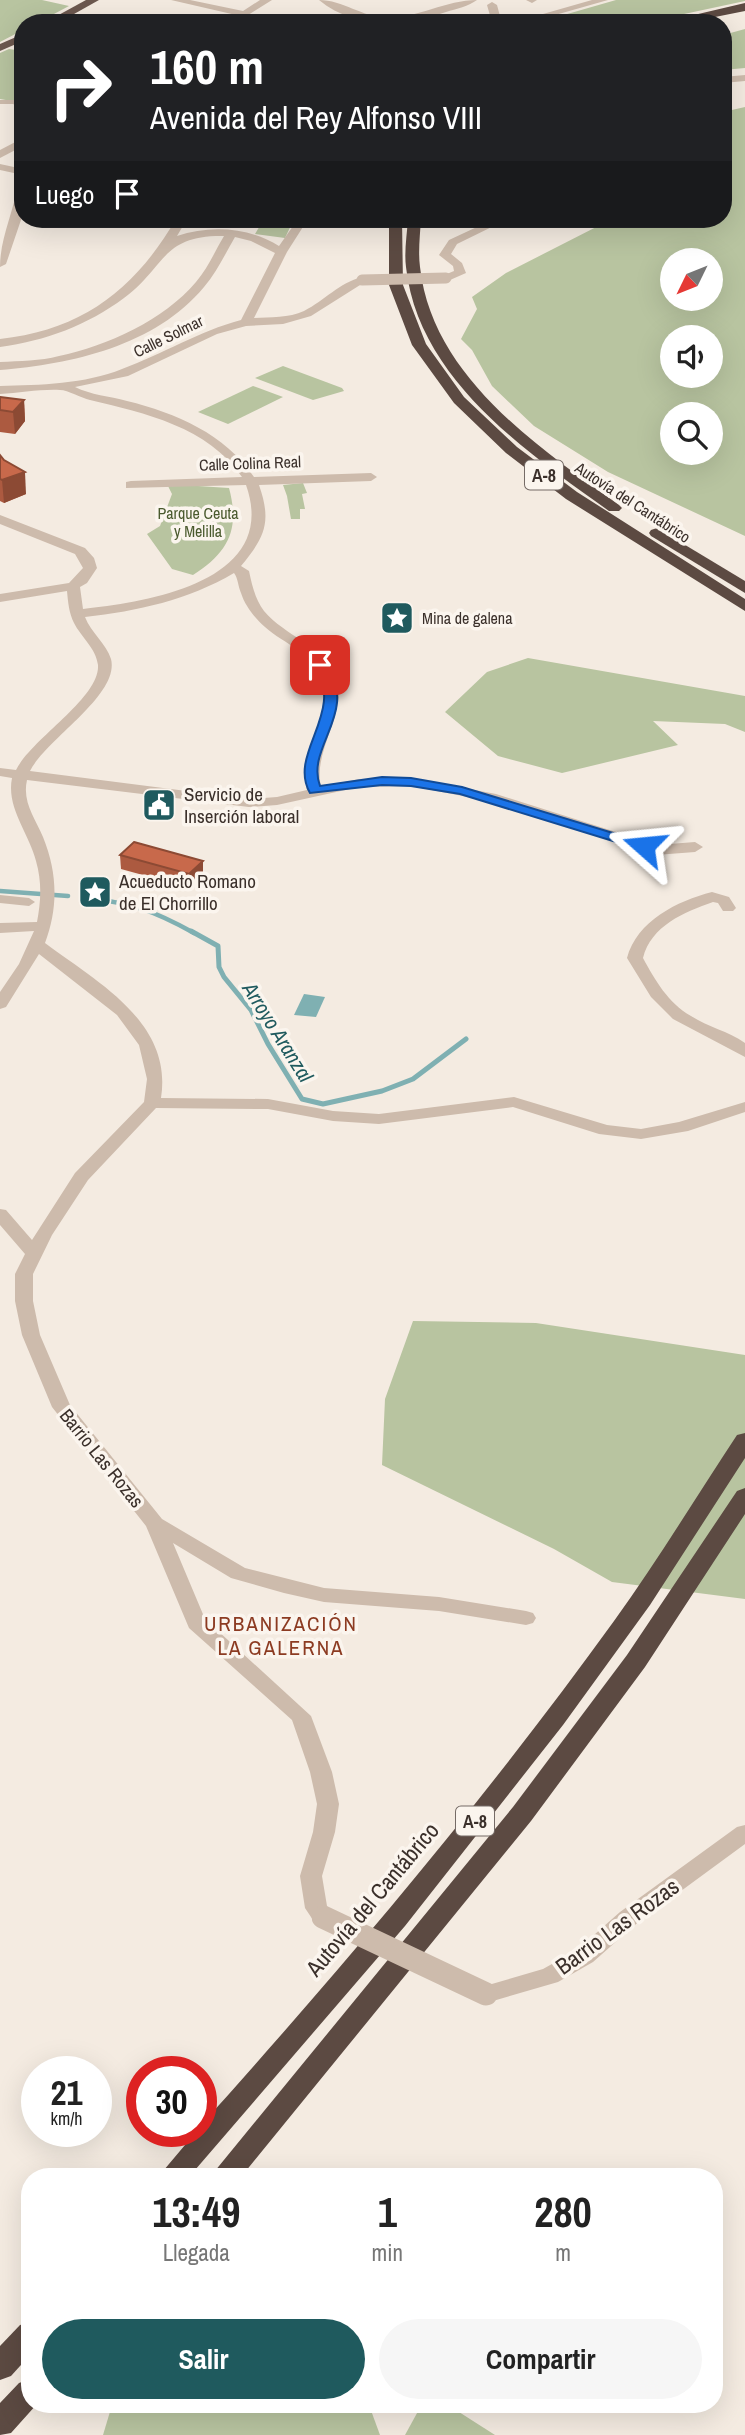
<!DOCTYPE html>
<html lang="es">
<head>
<meta charset="utf-8">
<style>
	:root { --surface:#fff; --page:#f6f6f6; --text:#222; --muted:#767676; --accent:#1f5a5e }
	body { margin:0; font-family:"Archivo Narrow",sans-serif; background:var(--page); color:var(--text); height:100vh; display:flex; flex-direction:column; font-size:26px; white-space:nowrap }
	* { box-sizing:border-box; margin:0 }
	p { font-size:23px; color:var(--muted) }
	.icon { flex:none; width:38px; height:38px; fill:none; stroke:currentColor; stroke-width:2; stroke-linecap:round; stroke-linejoin:round }
	.map { position:relative; flex:1; overflow:hidden }
	.sheet { position:absolute; left:21px; top:2168px; width:702px; height:245px; display:flex; flex-direction:column; background:var(--surface); border-radius:28px; box-shadow:0 7px 28px #0002 }
	.sheet>* { flex:none }
	.guide { position:absolute; left:14px; top:14px; width:718px; height:214px; border-radius:28px; box-shadow:0 7px 28px #0002; background:#202124; color:#fff; overflow:hidden }
	.needle { width:46px; rotate:227deg }
	.fabs { position:absolute; left:660px; top:248px; display:grid; gap:14px }
	.fabs a { display:grid; place-items:center; width:63px; height:63px; border-radius:50%; background:var(--surface); box-shadow:0 7px 28px #0002; font-size:35px }
	.speed { position:absolute; left:21px; top:2056px; display:flex; gap:14px; font-size:35px; font-weight:700; text-align:center }
	.speed>* { display:grid; place-content:center; width:91px; height:91px; border-radius:50%; background:var(--surface); box-shadow:0 7px 28px #0002; line-height:1 }
	.speed small { font-size:18px; font-weight:400 }
	.speed .limit { border:10px solid #d22; background:#fff; color:#111 }
	.pin { position:absolute; display:grid; place-items:center; width:60px; height:60px; color:#fff; margin:-30px; border-radius:14px; box-shadow:0 4px 10px #0006 }
	.me { position:absolute; width:77px; margin:-38px; rotate:288deg; stroke-linejoin:round; filter:drop-shadow(0 0 5px #0008) }
	.turn { display:flex; align-items:center; gap:24px; height:147px; padding:0 21px; font-size:32px }
	.turn .icon { width:91px; height:91px; stroke-width:2.5 }
	.turn b { display:block; font-size:49px; line-height:60px }
	.then { display:flex; align-items:center; height:66px; padding:0 21px; background:#0003; gap:14px; font-size:26px }
	.eta { display:flex; justify-content:space-evenly; align-items:center; height:119px; text-align:center }
	.eta b { font-size:42px; font-weight:800; line-height:49px }
	.action { display:flex; gap:14px; margin-top:auto; padding:14px 21px }
	.action a { flex:1; height:80px; border-radius:42px; background:var(--accent); color:#fff; font-size:28px; font-weight:800; line-height:80px; text-align:center }
	.action a+a { background:var(--page); color:var(--text) }
	.map>svg:first-child { display:block }
</style>
</head>
<body>
<div class="map">
<svg width="745" height="2435" viewBox="0 0 745 2435">
	<rect width="100%" height="100%" fill="#f4ebe1"/>
	<g fill="#b8c4a0" fill-rule="evenodd">
		<path d="M0 0H42L69 6 37 23H23V30L0 42Z"/>
		<path d="M616 0H745V1L642 23H536Z"/>
		<path d="M745 29V68L723 70V35Z"/>
		<path d="M9 49 23 51V103L0 99V53Z"/>
		<path d="M745 107V536L608 472 534 426 492 386 472 350 461 339 477 309 472 297 506 273 606 222 604 219H723V112ZM672 261H710V299H672ZM672 338H710V376H672ZM672 415H710V453H672Z"/>
		<path d="M264 219H294L285 238 255 234Z"/>
		<path d="M283 366 342 388 344 391 313 400 255 378Z"/>
		<path d="M253 386 283 397 228 424 198 412Z"/>
		<path d="M303 483 307 493 302 494 305 509H300V519H291L287 496 283 485Z"/>
		<path d="M167 484 229 488C240 529 229 552 193 575L172 569 147 534 160 526 172 494Z"/>
		<path d="M528 658 745 696V732L725 724 653 721 678 745 562 773 498 756 445 712 487 672Z"/>
		<path d="M413 1321 536 1323 745 1355V1599L612 1582 554 1549 382 1465 385 1399Z"/>
		<path d="M422 2404 448 2405 495 2435H405Z"/>
		<path d="M112 2405H369L380 2435H103Z"/>
	</g>
	<path fill="#7fb0b2" d="M304 994 325 997 316 1017 294 1015Z"/>
	<g fill="none" stroke-linecap="round" stroke-linejoin="round">
		<g stroke="#7fb0b2" stroke-width="4.5">
			<path d="M0 891 68 896"/>
			<path d="M84 897C132 904 151 909 194 933"/>
		</g>
		<path stroke="#7fb0b2" stroke-width="5" d="M191 931 218 946 219 967 224 977 251 1010 268 1044 302 1099 323 1104 382 1091 413 1079 466 1039"/>
		<g fill="#cdbbac" fill-rule="evenodd">
			<path d="M0 100H15L23 103V109L13 104H0Z"/>
			<path d="M0 895 29 898 35 902 29 906 0 903Z"/>
		</g>
		<g fill="#cdbbac" fill-rule="evenodd">
			<path d="M171 0H190L243 11 260 0H272L237 22 232 19 236 15Z"/>
			<path d="M319 0C343 0 362 17 387 18 418 18 446 0 477 0 469 6 456 9 446 12 405 26 355 30 319 0Z"/>
			<path d="M526 0H537L532 3Z"/>
			<path d="M592 0H608L534 21 529 18Z"/>
			<path d="M492 2 497 5 501 20 498 23H483L491 19 487 5Z"/>
			<path d="M745 75V81L723 83V77Z"/>
			<path d="M23 138V146L0 158V150Z"/>
			<path d="M0 164 23 169V175L0 170Z"/>
			<path d="M23 182V214L6 264 0 267C0 239 13 213 18 185Z"/>
			<path d="M176 219H187L177 236C210 225 249 227 279 246L298 219H308L287 252 254 318C270 317 289 318 304 311 325 300 339 283 362 277L368 280 311 316 283 324 246 326 217 334 128 376 75 387C91 395 109 396 127 401 176 413 225 434 254 477L371 473 377 477 371 481 259 485C272 522 265 537 241 566L249 571C252 585 255 599 264 611 285 636 322 645 335 676 350 712 312 749 321 787L359 779 411 778 496 794 657 845 695 842 703 847 695 852 656 855 488 801 411 786 359 787 277 805 249 807 27 780C22 802 35 818 43 837 58 874 58 908 45 943 97 982 173 1022 161 1098L268 1099 333 1111 379 1114 514 1097 607 1125 641 1129 679 1122 745 1102V1112L688 1131 641 1139 599 1134 513 1107 379 1124 333 1121 268 1109 156 1108 88 1180 52 1235 33 1274V1301L40 1335 70 1405 162 1519 245 1568 324 1588 439 1597 526 1611 533 1613 536 1618 533 1623 526 1625 439 1611 324 1602 284 1593 231 1578 173 1543 205 1619 311 1716 332 1772 339 1804 335 1832 322 1876 327 1906 334 1917 331 1923 323 1925 315 1923 305 1908 300 1876 313 1832 317 1804 310 1772 292 1720 189 1628 146 1526 52 1407 22 1335 15 1301V1274L25 1254 0 1225V1209L6 1210 32 1240 75 1173 144 1102 147 1079 139 1045 117 1015 39 954 6 1007 0 1009V992L19 964 34 931 0 933V923L37 922C41 901 42 882 36 861 29 833 6 808 12 778L0 776V768L16 770C32 738 100 698 98 665 96 648 81 637 74 623 69 613 68 602 67 591L0 602V594L69 583 83 568 75 554 0 524V515L85 548 94 558 97 568 87 583 80 587 83 609C150 602 280 581 246 485L126 488V482L131 481 242 477C208 427 145 413 90 400 81 398 68 390 60 390 41 389 19 393 0 394V386C40 385 85 384 122 369 163 354 199 331 241 320L275 253 251 241 235 237C225 254 217 272 204 287 155 346 72 364 0 370V362C20 361 40 361 59 356 107 346 164 320 196 282 208 268 215 251 224 236 161 235 167 266 124 298 88 325 45 341 0 347V339C83 330 135 289 176 219ZM234 573C238 578 238 586 241 593 245 606 255 618 265 627 283 644 317 654 323 681 332 718 298 751 307 790L277 797 249 799 30 771C46 739 120 695 111 659 106 643 91 633 85 617 138 611 188 600 234 573Z"/>
			<path d="M494 219H508L457 244 451 254 462 263 466 273 450 280H442V276L454 271 453 266 439 255 449 240Z"/>
			<path d="M712 892 729 897 736 908 733 911H723L718 903 713 902C684 912 651 926 643 958 655 980 668 1003 691 1016 708 1027 728 1031 745 1043V1057L673 1019 651 997 627 958C637 921 677 901 712 892Z"/>
			<path d="M745 1825V1844L636 1924 593 1962 558 1982 486 2003 478 2000 475 1994 478 1988 543 1969 577 1950 620 1912 737 1827Z"/>
		</g>
		<g fill="#6c584f" fill-rule="evenodd">
			<path d="M86 0H99L58 23H44Z"/>
			<path d="M23 34V41L0 51V44Z"/>
		</g>
		<g fill="#5c4a42" fill-rule="evenodd">
			<path d="M745 3V11L685 23H660Z"/>
			<path d="M389 219H402L403 285 426 344 464 397 517 447 577 492 745 599V611L566 499 506 453 454 403 412 345 389 285Z"/>
			<path d="M408 219H421C420 235 418 252 420 267 432 376 538 447 619 505L622 508 619 511H609C526 452 418 378 406 267 404 252 407 234 408 219Z"/>
			<path d="M657 528 745 581V593L651 536 649 533 651 530Z"/>
			<path d="M745 1433V1458L650 1605 563 1725 405 1926 189 2177H158L196 2132H201V2125C346 1964 487 1797 614 1621 658 1560 696 1497 737 1435Z"/>
			<path d="M745 1488V1514L645 1667 531 1821 241 2177H210L513 1807 627 1655 737 1491Z"/>
			<path d="M30 2322V2355L11 2376 0 2380V2346L20 2325Z"/>
			<path d="M30 2379V2404H37L11 2433 0 2435V2403L19 2383Z"/>
		</g>
		<path stroke="#cdbbac" stroke-width="11" d="M362 280 446 278"/>
		<path stroke="#cdbbac" stroke-width="23" d="M323 1917 486 1994"/>
	</g>
	<g fill="#ac5a40">
		<path d="M0 397 24 400 25 421 15 434 0 432Z"/>
		<path d="M0 455 26 494 4 503 0 501Z"/>
		<path d="M120 855 203 861V875L190 888 121 869Z"/>
	</g>
	<g fill="#8c4a34">
		<path d="M24 400 25 421 15 434 13 412Z"/>
		<path d="M25 472 26 494 4 503 2 480Z"/>
		<path d="M203 861V875L190 888 189 874Z"/>
	</g>
	<g fill="#c8694b" stroke="#8c4a34" stroke-width="2">
		<path d="M0 397 24 400 13 412 0 410Z"/>
		<path d="M0 455 4 460 25 472 2 480 0 479Z"/>
		<path d="M134 842 203 861 189 874 120 855Z"/>
	</g>
	<path fill="#1a73e8" stroke="#114b97" stroke-width="2" d="M320 661 325 662C361 712 305 746 320 786L382 777 411 778 462 787 649 844 651 846 644 851 639 849 460 794 411 786 382 785 310 793C287 753 347 712 314 665Z"/>
	<defs>
		<symbol id="sight-square" viewBox="-11 -11 22 22"><rect x="-9" y="-9" width="18" height="18" rx="4" fill="#1f5a5e" stroke="#fbf5ee"/><path d="M0-6L1.8-2.2L6-1.7L2.9 1.2L3.7 5.4L0 3.3L-3.7 5.4L-2.9 1.2L-6-1.7L-1.8-2.2Z" fill="#fff"/></symbol>
		<symbol id="civic-square" viewBox="-11 -11 22 22"><rect x="-9" y="-9" width="18" height="18" rx="4" fill="#1f5a5e" stroke="#fbf5ee"/><path d="M-.6-6.5H3V-4.5H.6V-3L4-1V1h2V6H-6V1h2V-1L-.6-3ZM-1.2 2.5V6h2.4V2.5Z" fill="#fff"/></symbol>
	</defs>
	<g fill-rule="evenodd">
		<use href="#sight-square" x="378" y="599" width="38" height="38"/>
		<use href="#civic-square" x="140" y="786" width="38" height="38"/>
		<use href="#sight-square" x="76" y="873" width="38" height="38"/>
	</g>
	<g text-anchor="middle" dominant-baseline="central" stroke-width="7" stroke-linejoin="round" paint-order="stroke">
		<g font-size="16" fill="#3b302b" stroke="#fbf5ee">
			<text transform="translate(168 336) rotate(-26)">Calle Solmar</text>
			<text transform="translate(250 463) rotate(-2)">Calle Colina Real</text>
			<text transform="translate(633 502) rotate(33)">Autovía del Cantábrico</text>
		</g>
		<g font-size="16" fill="#4a5a2e" stroke="#fbf5ee">
			<text x="198" y="513">Parque Ceuta<tspan x="198" dy="18">y Melilla</tspan></text>
		</g>
		<g font-size="16" fill="#3b302b" stroke="#fbf5ee" text-anchor="start">
			<text x="422" y="618">Mina de galena</text>
		</g>
		<g fill="#fbf5ee" stroke="#756b66" stroke-width="2">
			<rect x="525" y="460.5" width="38" height="29" rx="5"/>
			<rect x="456" y="1806.5" width="38" height="29" rx="5"/>
		</g>
		<g font-size="18" font-weight="bold" fill="#3b302b">
			<text x="544" y="475">A-8</text>
			<text x="475" y="1821">A-8</text>
		</g>
		<g font-size="19" fill="#3b302b" stroke="#fbf5ee" text-anchor="start">
			<text x="184" y="794">Servicio de<tspan x="184" dy="22">Inserción laboral</tspan></text>
			<text x="119" y="881">Acueducto Romano<tspan x="119" dy="22">de El Chorrillo</tspan></text>
		</g>
		<g font-size="19" fill="#3b302b" stroke="#fbf5ee">
			<text transform="translate(102 1458) rotate(51)">Barrio Las Rozas</text>
		</g>
		<g font-size="21" font-style="italic" fill="#1f5a5e" stroke="#fbf5ee">
			<text transform="translate(278 1032) rotate(58)">Arroyo Aranzal</text>
		</g>
		<g font-size="21" letter-spacing="2" fill="#8c3b22" stroke="#fbf5ee">
			<text x="281" y="1623">URBANIZACIÓN<tspan x="281" dy="24">LA GALERNA</tspan></text>
		</g>
		<g font-size="23" fill="#3b302b" stroke="#fbf5ee">
			<text transform="translate(372 1899) rotate(-50)">Autovía del Cantábrico</text>
			<text transform="translate(617 1926) rotate(-36)">Barrio Las Rozas</text>
		</g>
	</g>
</svg>
<div class="fabs">
<a><svg class="needle" viewBox="-14 -14 28 28"><path d="M0-13l5 13h-10z" fill="#e53935"/><path d="M0 13l5-13h-10z" fill="#767676"/></svg></a>
<a><svg class="icon" aria-label="sound" viewBox="0 0 24 24"><path d="M4 9h4l5-4v14l-5-4H4zM17 9q2 3 0 6"/></svg></a>
<a><svg class="icon" aria-label="search" viewBox="0 0 24 24"><circle cx="10" cy="10" r="6"/><path d="M15 15l6 6"/></svg></a>
</div>
<div class="speed"><div>21<small>km/h</small></div><div class="limit">30</div></div>
<div class="pin" style="left:320px;top:665px;background:#d93025"><svg class="icon" aria-label="arrive" viewBox="0 0 24 24"><path d="M6 21V4h12l-3 4 3 4H6"/></svg></div>
<svg class="me" style="left:644px;top:846px" viewBox="-20 -20 40 40"><path d="M0-17L14 15 0 8-14 15z" fill="#1a73e8" stroke="#fff" stroke-width="4"/></svg>
<div class="guide">
<div class="turn"><svg class="icon" aria-label="right" viewBox="0 0 24 24"><path d="M7 20v-9h11M14 6l5 5-5 5"/></svg><div><b>160 m</b>Avenida del Rey Alfonso VIII</div></div>
<div class="then">Luego<svg class="icon" aria-label="arrive" viewBox="0 0 24 24"><path d="M6 21V4h12l-3 4 3 4H6"/></svg></div>
</div>
<section class="sheet">
<div class="eta">
<div><b>13:49</b><p>Llegada</p></div>
<div><b>1</b><p>min</p></div>
<div><b>280</b><p>m</p></div>
</div>
<div class="action"><a>Salir</a><a>Compartir</a></div>
</section>
</div>
</body>
</html>
